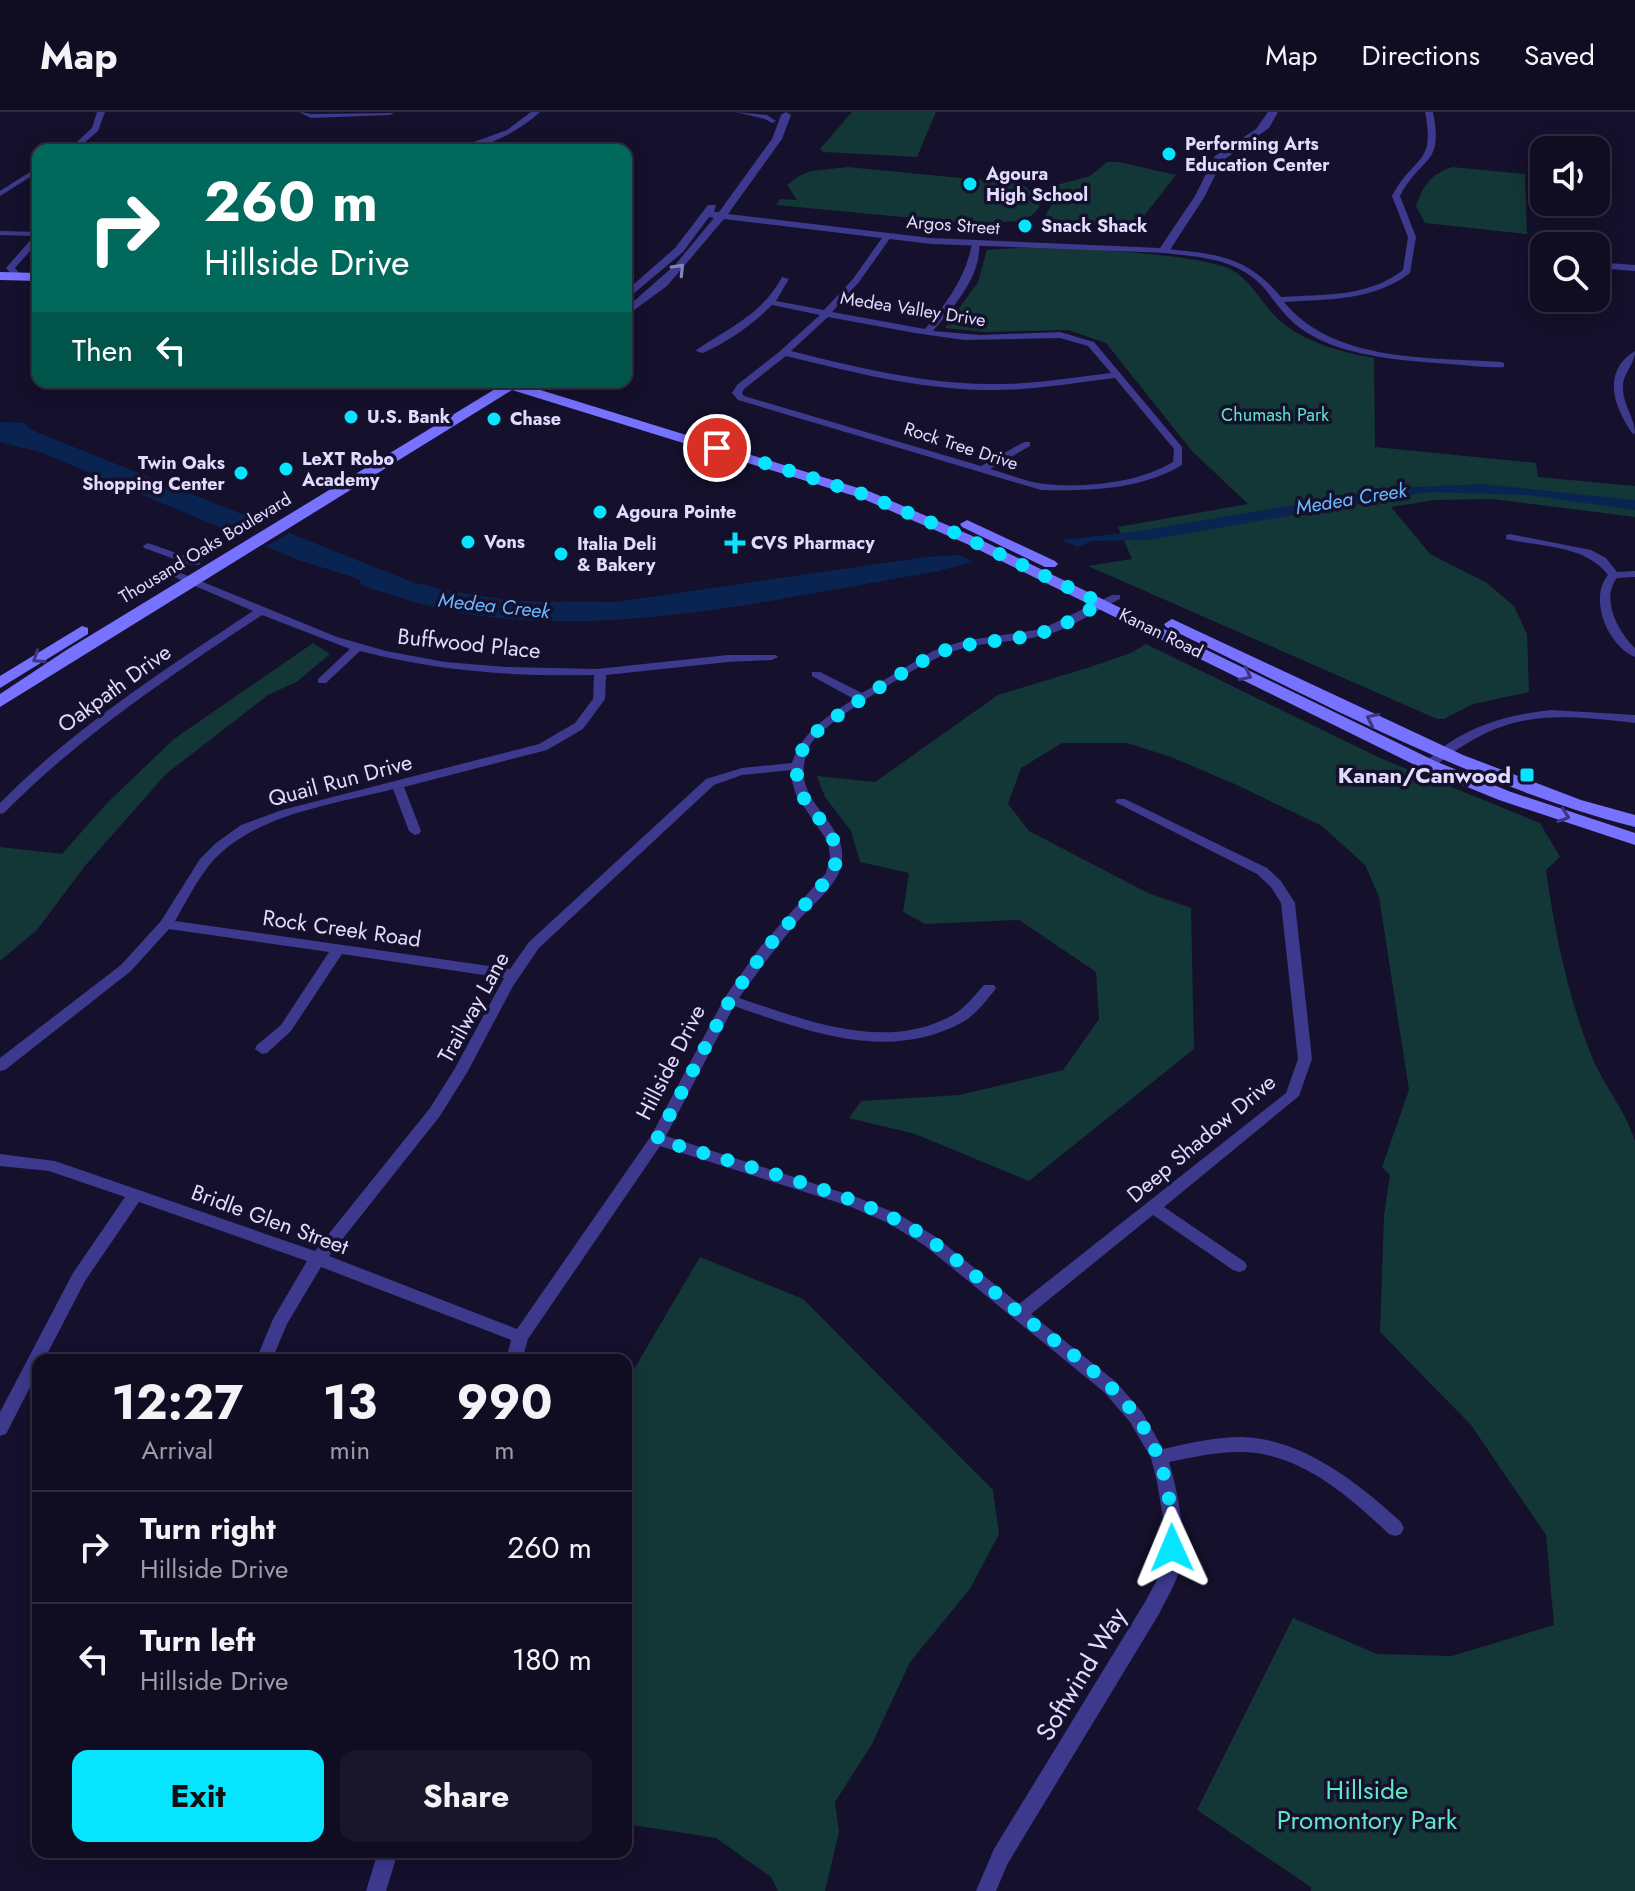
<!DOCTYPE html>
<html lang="en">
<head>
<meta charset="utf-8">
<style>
	:root { --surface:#100c21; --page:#19152a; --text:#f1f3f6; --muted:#9c9ba5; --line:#302c3f; --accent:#07e4ff }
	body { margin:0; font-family:Jost,sans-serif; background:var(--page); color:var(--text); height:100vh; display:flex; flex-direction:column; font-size:30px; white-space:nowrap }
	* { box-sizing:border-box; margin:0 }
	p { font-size:26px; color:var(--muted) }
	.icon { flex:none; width:44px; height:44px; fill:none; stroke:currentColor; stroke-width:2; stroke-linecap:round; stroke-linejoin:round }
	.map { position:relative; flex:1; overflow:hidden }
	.panel { position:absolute; left:32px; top:1242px; width:600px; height:504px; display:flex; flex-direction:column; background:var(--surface); border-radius:16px; box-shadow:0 4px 20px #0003,0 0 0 2px var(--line) }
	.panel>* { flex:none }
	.guide { position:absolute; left:32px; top:32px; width:600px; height:244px; border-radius:16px; box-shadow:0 4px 20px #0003,0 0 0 2px var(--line); background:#00695c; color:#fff; overflow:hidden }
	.fabs { position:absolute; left:1530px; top:24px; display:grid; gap:16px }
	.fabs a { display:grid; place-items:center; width:80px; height:80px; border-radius:16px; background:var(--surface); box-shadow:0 4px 20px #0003,0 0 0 2px var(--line); font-size:40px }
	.pin { position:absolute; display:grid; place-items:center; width:68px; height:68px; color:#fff; margin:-34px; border:4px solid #fff; border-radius:50%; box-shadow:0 2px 8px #0007 }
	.me { position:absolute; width:88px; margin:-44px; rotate:359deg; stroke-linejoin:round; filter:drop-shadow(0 0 6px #0008) }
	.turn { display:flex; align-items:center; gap:28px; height:168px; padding:0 40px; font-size:36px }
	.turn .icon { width:104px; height:104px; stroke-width:2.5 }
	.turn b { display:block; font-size:56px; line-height:68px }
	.then { display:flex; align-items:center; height:76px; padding:0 40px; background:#0003; gap:16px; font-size:30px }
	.eta { display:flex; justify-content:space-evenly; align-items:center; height:136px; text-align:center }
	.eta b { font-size:48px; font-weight:700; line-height:56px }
	.button { display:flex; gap:16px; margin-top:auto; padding:16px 40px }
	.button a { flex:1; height:92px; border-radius:16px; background:var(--accent); color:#111; font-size:32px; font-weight:700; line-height:92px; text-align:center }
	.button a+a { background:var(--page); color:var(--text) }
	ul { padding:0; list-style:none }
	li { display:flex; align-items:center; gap:24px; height:112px; padding:0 40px; border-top:2px solid var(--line) }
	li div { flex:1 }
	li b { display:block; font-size:30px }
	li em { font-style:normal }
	header { display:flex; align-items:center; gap:48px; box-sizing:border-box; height:112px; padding:0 40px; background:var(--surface); border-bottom:2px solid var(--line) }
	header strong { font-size:38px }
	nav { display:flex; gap:44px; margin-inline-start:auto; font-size:28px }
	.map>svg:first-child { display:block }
</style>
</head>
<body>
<header>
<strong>Map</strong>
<nav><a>Map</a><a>Directions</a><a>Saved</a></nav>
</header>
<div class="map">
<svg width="1635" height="1779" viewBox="0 0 1635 1779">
	<rect width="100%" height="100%" fill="#15102c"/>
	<g fill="#123736">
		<path d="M852 0H936L917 45 823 40 820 37Z"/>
		<path d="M1107 50H1119L1176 63 1133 118 1043 107 1054 89 1047 80 1049 75 1090 64Z"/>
		<path d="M848 55 1012 71 1026 75 1040 88 1039 96 1031 104 1016 109 976 112 776 93 780 87 797 88 787 73 799 64 811 59Z"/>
		<path d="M1452 55 1525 62 1527 122 1425 111 1416 94C1423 73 1430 63 1452 55Z"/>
		<path d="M987 138C1027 132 1200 140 1232 158 1250 168 1260 188 1274 203 1298 229 1340 240 1374 246L1375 335 1536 351 1538 365 1635 374V405L1493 387 1434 388 1391 395 1430 442 1487 471 1514 494 1527 522 1529 580 1473 592 1444 607H1437L1088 454 1132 447 1118 415 1248 392 1192 339 1106 231 1068 218 984 220 945 216 978 170Z"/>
		<path d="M313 531 330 542 298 569 268 583 166 662 84 755 37 818 0 849V735L62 742 107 691 174 627Z"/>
		<path d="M1146 532 1380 646 1540 711 1560 745 1546 758C1555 822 1568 885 1592 945 1604 974 1626 999 1635 1029V1779H1311V1775L1197 1698 1293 1506 1377 1542 1452 1544 1554 1513 1546 1423 1471 1313 1380 1220 1384 1103 1390 1063 1382 1055 1409 978 1379 785 1365 753 1322 714 1237 673 1171 645 1127 631H1062L1021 656 1008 692 1029 719 1148 781 1191 796 1194 937 1029 1069 915 1022 849 1006 861 989 960 983 1063 958 1099 907 1096 860 1019 808 925 812 903 800 909 761 860 750 851 719 825 685 817 664 875 670 998 583 1087 556 1131 541Z"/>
		<path d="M700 1145 803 1187 993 1378 999 1422 970 1477 910 1550 872 1632 835 1690 839 1720 825 1779H778L771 1765 716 1726 626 1712V1297L634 1257Z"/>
	</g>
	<g fill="#0a2451">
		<path d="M0 310 26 311 28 316 36 320 412 470 450 479 514 489 616 490 926 445 960 443 973 450 934 460C783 485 619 526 467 502 430 496 396 485 361 473L360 468 353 465 298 448 40 340 0 330Z"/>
		<path d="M1482 372 1635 388V398L1527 383 1430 380 1147 428 1093 429 1077 435 1062 428 1140 419 1395 376Z"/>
	</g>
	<path fill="#15102c" d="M248 406 289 421 267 434 226 419Z"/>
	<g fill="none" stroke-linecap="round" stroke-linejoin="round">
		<g fill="#3d398d" fill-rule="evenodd">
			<path d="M97 0H105L98 19 76 38H68L92 16Z"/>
			<path d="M299 0 312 2 394 1 390 3 311 6Z"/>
			<path d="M531 0H540C517 21 484 38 452 38L507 18Z"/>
			<path d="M735 0 767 3 776 9 772 11 765 7Z"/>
			<path d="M1425 0H1433C1444 55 1421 43 1400 84L1416 125 1410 161C1373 189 1329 187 1284 190 1334 251 1430 245 1501 250L1504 251V255C1490 256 1475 254 1461 253 1414 249 1347 247 1306 220 1288 209 1277 192 1265 177 1239 147 1202 145 1164 141L1160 139 1164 137C1214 141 1247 144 1281 185 1323 182 1367 186 1403 158L1408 125 1392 84C1413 43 1436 54 1425 0Z"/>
			<path d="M38 55V60L0 84V79Z"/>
			<path d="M0 119 38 120V130L15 156 22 165 21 167H15L6 156 34 124 0 123Z"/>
			<path d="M884 123 891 125 859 170 832 200 925 217C947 190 965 167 972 132L979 130C982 164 954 194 933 219L980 223 1060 220 1094 230 1182 335V353C1141 378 1087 379 1041 378L738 288 732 281 737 273 779 240 820 203 772 193C752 213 729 229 703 241L695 239C729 215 761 204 782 165L789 167 776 189 824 198 853 167ZM828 205 915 221 964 228 1060 226 1088 234 1111 261C1069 266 1028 273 987 272 920 271 855 255 791 239ZM786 244C852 260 918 277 986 278 1029 279 1072 271 1115 266L1174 337 1173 350C1138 371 1085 376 1045 372 1027 370 1008 362 990 357L1030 334V330H1024L981 354 744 284 742 281 744 277Z"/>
			<path d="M1596 150 1635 153V159L1596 156Z"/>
			<path d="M1635 239C1635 253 1622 261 1623 277 1623 293 1635 306 1635 322L1632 321C1614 294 1601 260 1635 239Z"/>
			<path d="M1510 422 1591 438 1606 446 1617 460 1635 459V465L1617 466C1600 487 1619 521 1635 536V545C1608 534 1588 487 1608 463 1585 433 1541 435 1506 427V423Z"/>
			<path d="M148 431 199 449 200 451 199 453H191L144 436 143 434Z"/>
			<path d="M176 459 337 525 386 539 445 550 506 555 597 557 728 543H776L778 545 772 548 728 550 606 563 605 587 583 617 547 638 404 675 421 719 419 722 415 723 409 719 393 677C332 693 254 702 211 751 197 768 186 790 175 809L510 857 529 830 706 667 742 656 792 651C802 619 828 604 854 587L812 564V560H820L862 581 933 539 963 529 1042 517 1112 483H1120V487C1096 498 1074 515 1049 522 1018 531 984 529 954 539 926 547 828 608 812 630 808 636 805 646 804 653 800 686 828 701 839 728 844 738 843 753 838 763 829 780 810 795 798 809 777 834 758 859 739 886 806 908 885 941 953 903 965 896 975 883 984 873H994L996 876 994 879C985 890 975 903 963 910 888 951 807 919 734 894L666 1024 859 1086 900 1103 936 1125 1019 1192 1286 981 1298 947 1281 791 1271 775 1257 762 1115 690 1117 687H1125L1267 756 1281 769 1295 791 1312 947 1299 984 1164 1095 1245 1150 1247 1154 1245 1158 1239 1160 1233 1158 1153 1103 1031 1202 1116 1270 1142 1300 1163 1337C1190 1331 1215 1325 1242 1325 1304 1327 1358 1371 1401 1410L1404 1416 1401 1422 1395 1424 1389 1422C1349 1384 1301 1342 1244 1340 1218 1339 1194 1345 1169 1350 1179 1384 1189 1434 1176 1468 1171 1480 1164 1491 1159 1502L1008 1751 996 1779H976L994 1737 1145 1490 1159 1464 1163 1436V1405L1157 1370 1151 1346 1130 1310 1104 1280 924 1133 888 1111 849 1094 660 1034 528 1227 522 1248H506L511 1228 321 1155 287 1212 272 1248H256L273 1207 307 1149 139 1090 85 1169 44 1248H38V1260L6 1322 0 1324V1300L73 1161 125 1085 49 1059 0 1054V1042L55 1049 315 1139 430 996 454 958 504 866 342 842 291 919 267 941 262 942 255 937 257 933 281 913 329 840 169 817 131 859 5 958 0 959V946L121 853 161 809 200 747 216 731 241 713 282 698 539 632 575 611 593 587 594 563C515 565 437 559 360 539L326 571H318V567L350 537 262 503C171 563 81 623 4 701L0 702V691C75 615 164 558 253 499L172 464V460ZM792 658V669L796 683 828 730 830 745 826 761 761 834 725 885 651 1024 517 1217 329 1144 440 1004 468 959 513 874 539 836 714 673 742 663Z"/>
			<path d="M1551 598 1635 603V611C1549 601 1503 598 1433 656L1429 657 1423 653C1457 617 1503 603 1551 598Z"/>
			<path d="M378 1740H398L386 1779H366Z"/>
		</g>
		<path fill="#3d398d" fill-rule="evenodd" d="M786 0 791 3 782 27 728 102 931 126 1160 136 1195 84 1215 44 1256 17 1268 0H1278L1269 16 1222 49 1205 84 1168 141 931 132 724 107 667 174 626 204V196L675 153 714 106 709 105 683 140 626 188V179L675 136 708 93H716L714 100H719L772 27 781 3Z"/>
		<g fill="#7772ff" fill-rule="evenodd">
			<path d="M0 160 38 161V169L0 168Z"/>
			<path d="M493 270H523L521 272 871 380 977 426 1435 649 1511 680 1635 721V733L1499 688 1423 657 967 432 861 386 512 278 0 595V582L68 537 500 274Z"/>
			<path d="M967 408 1055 449 1058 452 1055 455H1045L962 415 960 412Z"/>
			<path d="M1172 507 1463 643 1581 688 1635 703V715C1470 672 1319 589 1166 515L1164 512Z"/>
			<path d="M82 514 88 516V522L0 576V564Z"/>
		</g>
	</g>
	<defs><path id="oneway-chevron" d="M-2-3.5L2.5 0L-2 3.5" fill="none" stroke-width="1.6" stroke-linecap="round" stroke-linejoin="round" transform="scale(2)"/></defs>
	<use stroke="#8682c0" href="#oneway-chevron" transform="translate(679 157) rotate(-46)"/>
	<g stroke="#3c3780">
		<use href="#oneway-chevron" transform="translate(38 546) rotate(147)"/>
		<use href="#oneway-chevron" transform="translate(1246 563) rotate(26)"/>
		<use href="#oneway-chevron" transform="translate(1372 607) rotate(-154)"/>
		<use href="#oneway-chevron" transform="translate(1564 704) rotate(18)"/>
	</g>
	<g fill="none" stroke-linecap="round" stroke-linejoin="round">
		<path stroke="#07e4ff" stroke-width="14" stroke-dasharray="0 25.2" d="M717 336 866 383 958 422 1101 491C1084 501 1066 513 1047 519 1012 531 972 527 938 541 917 550 818 613 806 630 803 635 799 647 798 653 788 700 853 712 832 762L766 837 730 888 657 1027C732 1051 823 1072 893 1106 940 1129 982 1171 1023 1204 1061 1235 1107 1264 1136 1304 1164 1343 1173 1388 1172 1436"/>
	</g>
	<g fill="#07e4ff" stroke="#15102c" stroke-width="3">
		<circle cx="1169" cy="42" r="8"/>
		<circle cx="970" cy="72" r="8"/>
		<circle cx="1025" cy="114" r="8"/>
		<circle cx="351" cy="305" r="8"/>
		<circle cx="494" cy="307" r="8"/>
		<circle cx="286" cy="357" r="8"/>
		<circle cx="241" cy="361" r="8"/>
		<circle cx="600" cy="400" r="8"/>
		<circle cx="468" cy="430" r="8"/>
		<path d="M731 419h8v8h8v8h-8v8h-8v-8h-8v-8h8z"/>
		<circle cx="561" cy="442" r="8"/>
		<rect x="1519" y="655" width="16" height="16" rx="4"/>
	</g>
	<g text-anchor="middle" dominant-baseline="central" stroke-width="7" stroke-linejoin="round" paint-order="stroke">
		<g font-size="18" font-weight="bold" fill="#e0dbff" stroke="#15102c" text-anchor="start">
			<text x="1185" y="32">Performing Arts<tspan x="1185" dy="21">Education Center</tspan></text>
			<text x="986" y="62">Agoura<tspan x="986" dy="21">High School</tspan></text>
			<text x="1041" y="114">Snack Shack</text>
			<text x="367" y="305">U.S. Bank</text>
			<text x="510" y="307">Chase</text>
			<text x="302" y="347">LeXT Robo<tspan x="302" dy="21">Academy</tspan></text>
			<text x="225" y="351" text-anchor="end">Twin Oaks<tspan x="225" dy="21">Shopping Center</tspan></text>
			<text x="616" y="400">Agoura Pointe</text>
			<text x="484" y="430">Vons</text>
			<text x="751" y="431">CVS Pharmacy</text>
			<text x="577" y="432">Italia Deli<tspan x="577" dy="21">&amp; Bakery</tspan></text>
		</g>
		<g font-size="18" fill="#e0dbff" stroke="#15102c">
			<text transform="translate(953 113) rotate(4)">Argos Street</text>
			<text transform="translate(913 197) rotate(9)">Medea Valley Drive</text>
			<text transform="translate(961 334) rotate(18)">Rock Tree Drive</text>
			<text transform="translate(205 436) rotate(-31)">Thousand Oaks Boulevard</text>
			<text transform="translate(1161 521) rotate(26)">Kanan Road</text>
		</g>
		<g font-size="18" fill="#5fe7c6" stroke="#15102c">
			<text x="1275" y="303">Chumash Park</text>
		</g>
		<g font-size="20" font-style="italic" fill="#69b8ff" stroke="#15102c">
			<text transform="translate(1351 387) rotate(-9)">Medea Creek</text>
			<text transform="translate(494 494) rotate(6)">Medea Creek</text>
		</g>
		<g font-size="22" fill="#e0dbff" stroke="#15102c">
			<text transform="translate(469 531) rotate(6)">Buffwood Place</text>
			<text transform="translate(114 576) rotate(-36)">Oakpath Drive</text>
			<text transform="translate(340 668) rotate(-15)">Quail Run Drive</text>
			<text transform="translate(342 816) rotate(8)">Rock Creek Road</text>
			<text transform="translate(473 895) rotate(-61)">Trailway Lane</text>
			<text transform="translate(670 950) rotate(-63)">Hillside Drive</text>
			<text transform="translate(1201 1026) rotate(-40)">Deep Shadow Drive</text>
			<text transform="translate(270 1107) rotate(20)">Bridle Glen Street</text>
		</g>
		<g font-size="22" font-weight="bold" fill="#e0dbff" stroke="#15102c" text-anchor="end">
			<text x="1511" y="663">Kanan/Canwood</text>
		</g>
		<g font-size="26" fill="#e0dbff" stroke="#15102c">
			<text transform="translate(1081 1562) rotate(-59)">Softwind Way</text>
		</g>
		<g font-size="26" fill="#5fe7c6" stroke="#15102c">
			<text x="1367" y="1678">Hillside<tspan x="1367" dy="30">Promontory Park</tspan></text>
		</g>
	</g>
</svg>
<div class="fabs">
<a><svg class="icon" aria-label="sound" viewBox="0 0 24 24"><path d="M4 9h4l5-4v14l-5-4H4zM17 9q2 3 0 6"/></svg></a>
<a><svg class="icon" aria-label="search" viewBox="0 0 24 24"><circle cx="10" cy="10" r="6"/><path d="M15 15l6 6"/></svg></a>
</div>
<div class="pin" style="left:717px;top:336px;background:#d93025"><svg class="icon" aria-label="arrive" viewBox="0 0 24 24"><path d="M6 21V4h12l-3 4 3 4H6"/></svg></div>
<svg class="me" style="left:1172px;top:1436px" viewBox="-20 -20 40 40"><path d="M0-17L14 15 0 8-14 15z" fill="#07e4ff" stroke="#fff" stroke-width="4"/></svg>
<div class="guide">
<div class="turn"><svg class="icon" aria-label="right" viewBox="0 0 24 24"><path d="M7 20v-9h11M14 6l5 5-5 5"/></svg><div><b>260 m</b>Hillside Drive</div></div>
<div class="then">Then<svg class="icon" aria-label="left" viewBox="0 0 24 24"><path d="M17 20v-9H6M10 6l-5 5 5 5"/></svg></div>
</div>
<section class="panel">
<div class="eta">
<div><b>12:27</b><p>Arrival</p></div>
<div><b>13</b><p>min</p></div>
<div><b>990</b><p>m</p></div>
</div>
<ul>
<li><svg class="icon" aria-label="right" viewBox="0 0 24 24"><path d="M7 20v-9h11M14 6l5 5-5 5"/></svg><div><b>Turn right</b><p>Hillside Drive</p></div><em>260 m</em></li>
<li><svg class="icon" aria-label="left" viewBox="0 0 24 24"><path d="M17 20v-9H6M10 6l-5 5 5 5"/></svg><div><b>Turn left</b><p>Hillside Drive</p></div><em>180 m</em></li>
</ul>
<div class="button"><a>Exit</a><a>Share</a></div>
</section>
</div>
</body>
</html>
